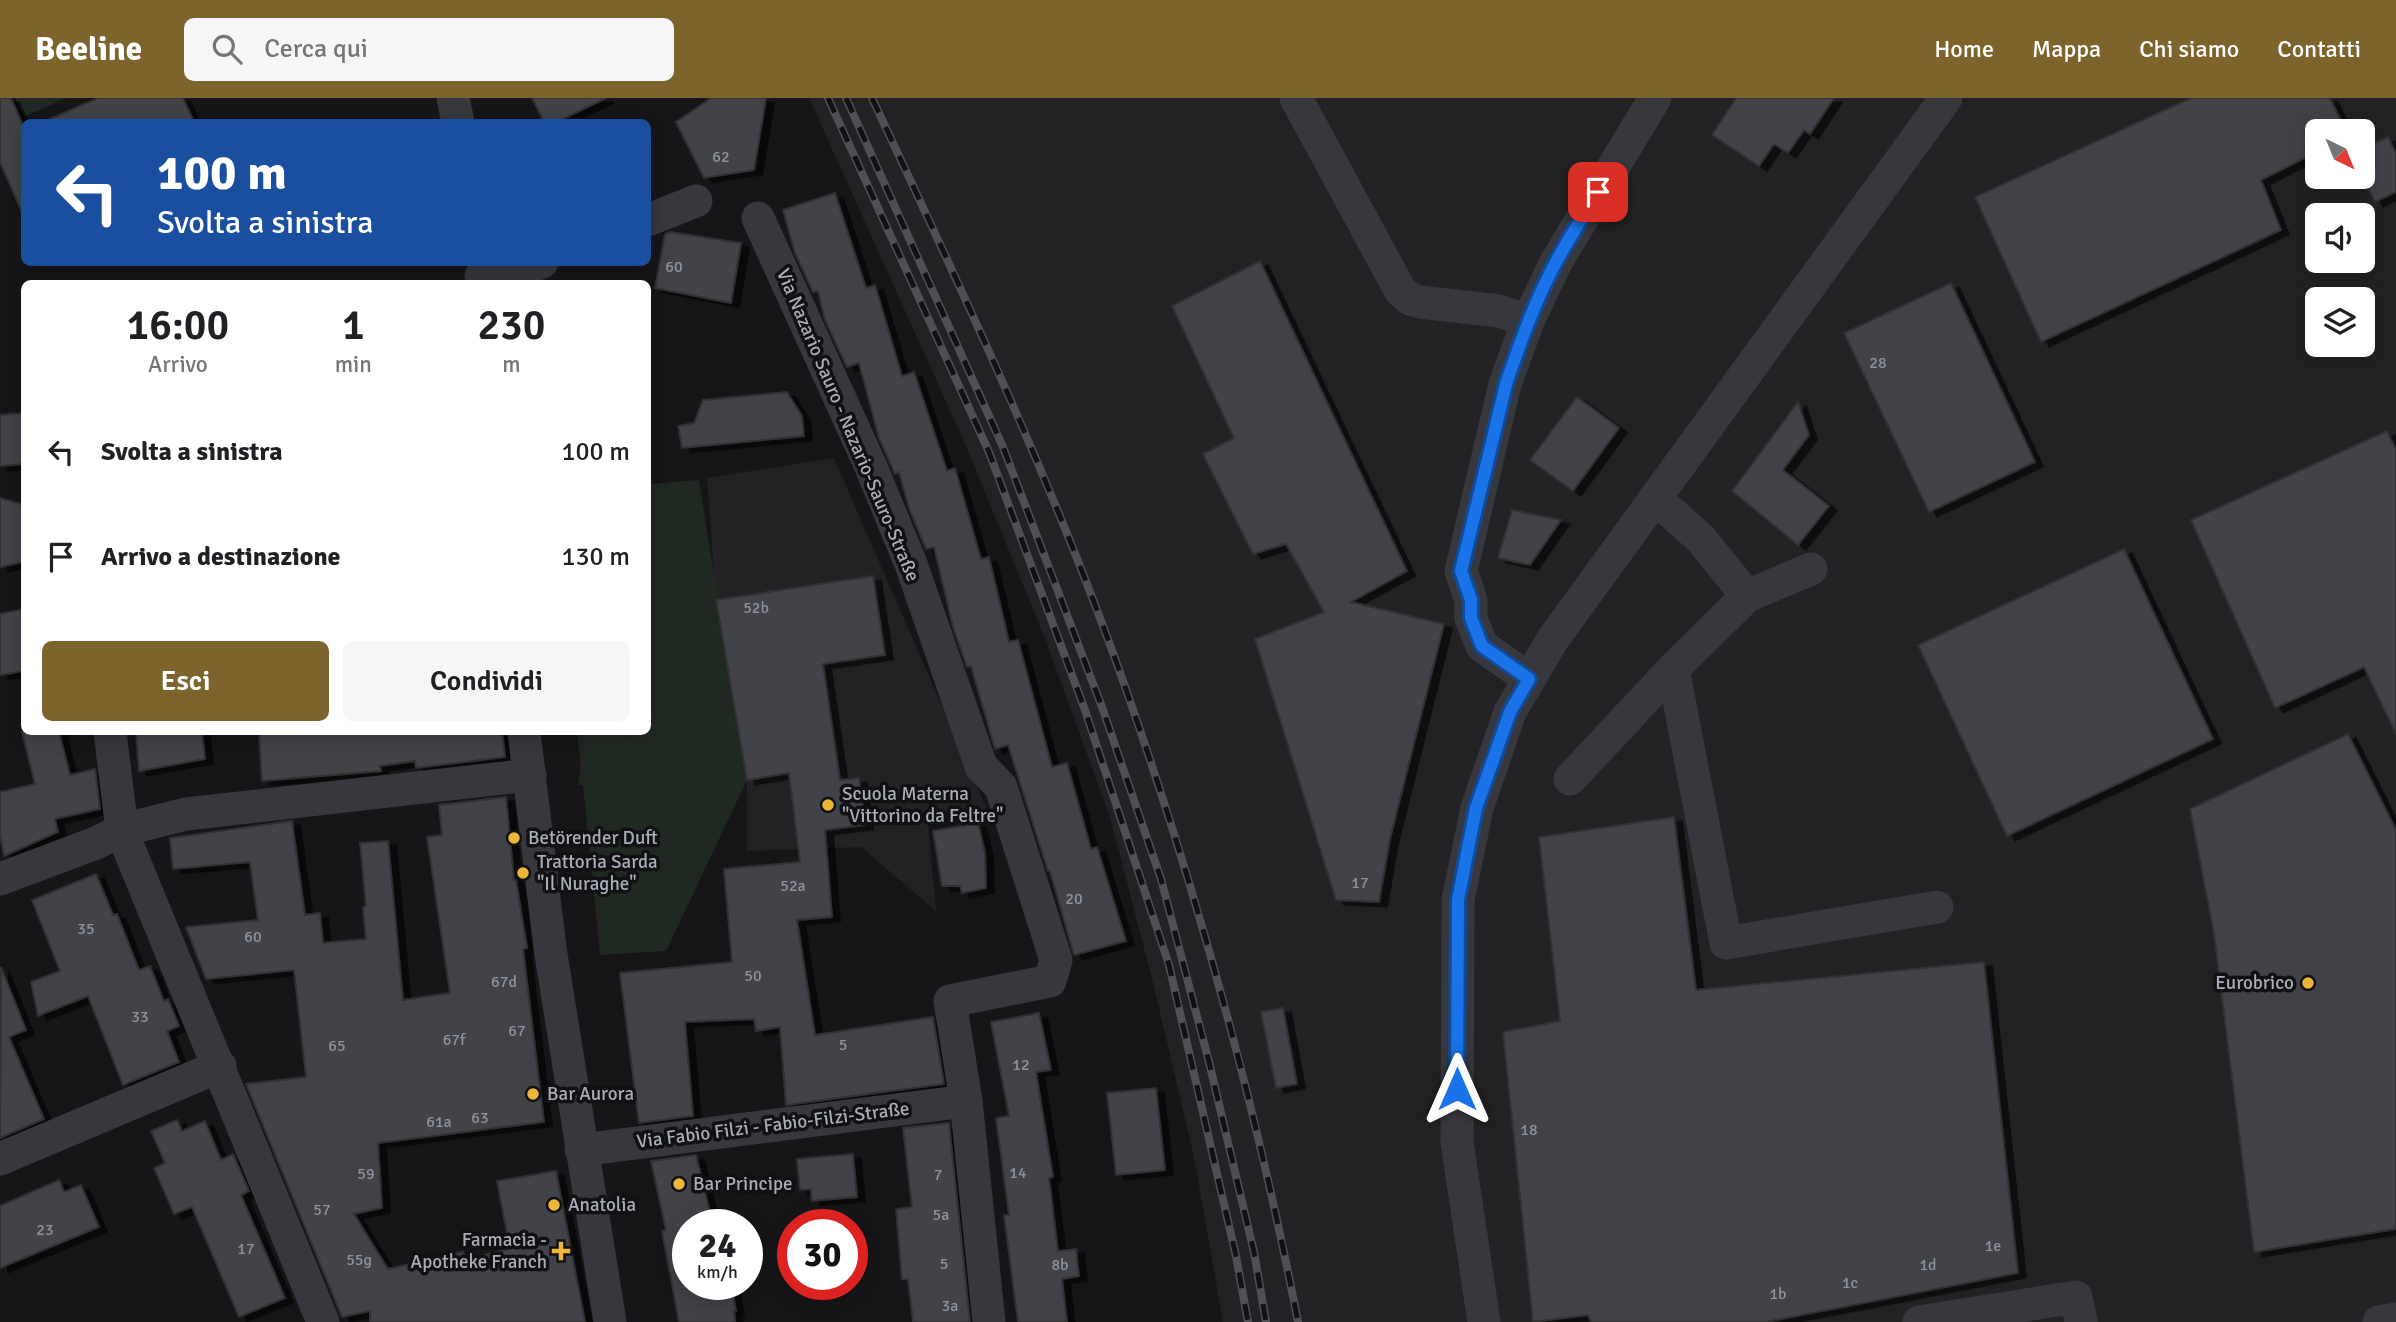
<!DOCTYPE html>
<html lang="it">
<head>
<meta charset="utf-8">
<style>
	:root { --surface:#fff; --page:#f6f6f6; --text:#202124; --muted:#757577; --accent:#7d642d }
	body { margin:0; font-family:Signika,sans-serif; background:var(--page); color:var(--text); height:100vh; display:flex; flex-direction:column; font-size:26px; white-space:nowrap }
	* { box-sizing:border-box; margin:0 }
	p { font-size:23px; color:var(--muted) }
	.icon { flex:none; width:38px; height:38px; fill:none; stroke:currentColor; stroke-width:2; stroke-linecap:round; stroke-linejoin:round }
	.map { position:relative; flex:1; overflow:hidden }
	.details { position:absolute; left:21px; top:182px; width:630px; height:455px; display:flex; flex-direction:column; background:var(--surface); border-radius:10px; box-shadow:0 4px 18px #0003 }
	.details>* { flex:none }
	.banner { position:absolute; left:21px; top:21px; width:630px; height:147px; border-radius:10px; box-shadow:0 4px 18px #0003; background:#1a4fa0; color:#fff; overflow:hidden }
	.needle { width:46px; rotate:137deg }
	.controls { position:absolute; left:2305px; top:21px; display:grid; gap:14px }
	.controls a { display:grid; place-items:center; width:70px; height:70px; border-radius:10px; background:var(--surface); box-shadow:0 4px 18px #0003; font-size:35px }
	.speed { position:absolute; left:672px; top:1111px; display:flex; gap:14px; font-size:35px; font-weight:700; text-align:center }
	.speed>* { display:grid; place-content:center; width:91px; height:91px; border-radius:50%; background:var(--surface); box-shadow:0 4px 18px #0003; line-height:1 }
	.speed small { font-size:18px; font-weight:400 }
	.speed .limit { border:10px solid #d22; background:#fff; color:#111 }
	.pin { position:absolute; display:grid; place-items:center; width:60px; height:60px; color:#fff; margin:-30px; border-radius:14px; box-shadow:0 4px 10px #0006 }
	.me { position:absolute; width:77px; margin:-38px; rotate:0deg; stroke-linejoin:round; filter:drop-shadow(0 0 5px #0008) }
	.turn { display:flex; align-items:center; gap:24px; height:147px; padding:0 21px; font-size:32px }
	.turn .icon { width:91px; height:91px; stroke-width:2.5 }
	.turn b { display:block; font-size:49px; line-height:60px }
	.eta { display:flex; justify-content:space-evenly; align-items:center; height:119px; text-align:center }
	.eta b { font-size:42px; font-weight:600; line-height:49px }
	.action { display:flex; gap:14px; margin-top:auto; padding:14px 21px }
	.action a { flex:1; height:80px; border-radius:10px; background:var(--accent); color:#fff; font-size:28px; font-weight:600; line-height:80px; text-align:center }
	.action a+a { background:var(--page); color:var(--text) }
	ul { padding:0; list-style:none }
	li { display:flex; align-items:center; gap:21px; height:105px; padding:0 21px }
	li div { flex:1 }
	li b { display:block; font-size:26px }
	li em { font-style:normal }
	header { display:flex; align-items:center; gap:42px; box-sizing:border-box; height:98px; padding:0 35px; background:var(--accent); color:#fff }
	header strong { font-size:33px }
	nav { display:flex; gap:38px; margin-inline-start:auto; font-size:24px }
	.search { width:490px; height:63px; background:var(--page); display:flex; align-items:center; gap:18px; box-sizing:border-box; padding:0 24px; border-radius:10px; color:var(--muted); font-size:26px }
	.map>svg:first-child { display:block }
</style>
</head>
<body>
<header>
<strong>Beeline</strong>
<div class="search"><svg class="icon" aria-label="search" viewBox="0 0 24 24"><circle cx="10" cy="10" r="6"/><path d="M15 15l6 6"/></svg>Cerca qui</div>
<nav><a>Home</a><a>Mappa</a><a>Chi siamo</a><a>Contatti</a></nav>
</header>
<div class="map">
<svg width="2396" height="1224" viewBox="0 0 2396 1224">
	<defs>
		<filter id="shadow"><feDropShadow dx="8" dy="4.5" stdDeviation="0" flood-color="#0009"/></filter>
	</defs>
	<rect width="100%" height="100%" fill="#161618"/>
	<g fill="#222225" fill-rule="evenodd">
		<path d="M809 0H2396V1224H1223L1194 1059 1152 881 1110 719 1044 538 966 348ZM2317 33H2362V79H2317ZM2317 117H2362V163H2317ZM2317 201H2362V247H2317Z"/>
		<path d="M834 360 989 716 928 726 936 813 861 749 747 753V682L716 502 707 380Z"/>
	</g>
	<g fill="#202822">
		<path d="M15 0H66L24 19Z"/>
		<path d="M699 382 747 682 666 853 600 857 583 687H578L581 668 577 634H648V386Z"/>
	</g>
	<g fill="#434348" stroke="#303034" stroke-width="2" filter="url(#shadow)">
		<path d="M0 0H11L24 30V119L0 64Z"/>
		<path d="M98 0H183L194 24H43Z"/>
		<path d="M532 0H606L557 24H544Z"/>
		<path d="M711 0H766L754 72 704 80 676 24Z"/>
		<path d="M1736 0H1834L1810 36 1804 32 1788 55 1774 46 1759 68 1712 37Z"/>
		<path d="M2191 0H2330L2346 33H2317V54L2261 82 2281 132 2041 244 1975 99Z"/>
		<path d="M2388 39 2396 56V94L2375 104 2362 77V51Z"/>
		<path d="M835 95 866 190 875 187 902 278 914 274 947 373 955 370 981 461 989 459 1009 544 1018 542 1052 669 1067 665 1091 751 1097 749 1126 843 1074 857 1050 773H1048L1008 647 995 651 971 568 967 569 953 529 934 449 926 451 909 410 899 374 895 376 879 340 859 265 847 269 825 222 818 193 813 194 795 155 783 112Z"/>
		<path d="M670 134 741 145 731 205 655 190 665 136Z"/>
		<path d="M1260 163 1407 473 1351 504 1444 526 1390 741 1379 804 1336 802 1255 541 1324 514 1286 446 1253 456 1203 356 1234 340 1172 208Z"/>
		<path d="M1951 185 2035 364 1929 414 1844 235Z"/>
		<path d="M787 294 802 318 804 338 682 350 678 328 694 325 703 302Z"/>
		<path d="M1577 299 1619 330 1573 393 1530 362Z"/>
		<path d="M1798 304 1809 337 1783 372 1829 408 1798 447 1732 393Z"/>
		<path d="M24 315V366L0 368V317Z"/>
		<path d="M2387 333 2396 352V636L2364 569 2275 610 2191 422Z"/>
		<path d="M0 400 24 407V464L0 469Z"/>
		<path d="M1512 412 1561 422 1530 467 1498 460Z"/>
		<path d="M2124 451 2213 641 2007 738 1918 547Z"/>
		<path d="M873 478 885 557 823 566 840 682 859 680 865 727 825 732 832 819 797 822 815 937 933 919 944 986 786 1007 780 929 756 933 754 921 685 924 693 1018 639 1025 620 875 732 864 724 771 800 764 789 675 747 682 716 502Z"/>
		<path d="M24 511V573L0 577V516Z"/>
		<path d="M22 634H59L70 677 95 671 100 711 55 721 58 734 4 758 0 737V694L35 686Z"/>
		<path d="M136 634H202L205 661 139 673Z"/>
		<path d="M259 634H502L505 659 416 670 415 663 380 668 381 673 262 683Z"/>
		<path d="M2348 636 2396 732V1131L2254 1154 2214 836 2190 711Z"/>
		<path d="M506 699 514 782H516L527 850 523 851 544 1024 378 1045 382 1110 354 1116 388 1171 463 1154 465 1161 510 1151 497 1083 556 1073 585 1224H370V1213L342 1219 246 986 306 979 294 872 206 881 186 829 258 822 250 764 173 771 170 740 292 723 305 817 320 815 323 845 366 841 363 809 366 808 360 745 388 743 403 902 450 895 427 739 442 737 439 707Z"/>
		<path d="M1674 719 1696 892 1984 864 2018 1175 1766 1224H1591L1588 1217 1533 1224 1503 934 1560 923 1539 739Z"/>
		<path d="M978 725 985 755 986 790 962 795 960 788H942L933 733Z"/>
		<path d="M96 776 113 817 117 816 139 872 150 868 164 903 168 901 179 928 167 933 179 964 123 987 88 898 38 918 31 884 60 873 32 802Z"/>
		<path d="M1 869 26 932 9 939 44 1021 0 1040Z"/>
		<path d="M1283 910 1297 986 1276 990 1261 914Z"/>
		<path d="M1039 915 1051 972 1036 974 1053 1079 1049 1080 1058 1153 1076 1151 1079 1178 1062 1181 1067 1224H1018L1004 1117H1009L996 1020 1009 1018 991 924Z"/>
		<path d="M1156 990 1165 1072 1116 1077 1107 995Z"/>
		<path d="M177 1022 182 1033 205 1023 221 1062 233 1056 249 1093 241 1097 285 1200 239 1219 192 1109 174 1116 154 1070 165 1065 151 1033Z"/>
		<path d="M949 1025 970 1224H913L908 1181H902L896 1111 912 1109 903 1030Z"/>
		<path d="M853 1056 857 1099 812 1103 811 1091 800 1092 797 1061Z"/>
		<path d="M696 1057 713 1127H688V1186H731L736 1213H734L735 1224H679L662 1133 666 1132 651 1063Z"/>
		<path d="M59 1082 64 1094 81 1087 99 1129 0 1170V1108Z"/>
	</g>
	<g fill="none" stroke-linecap="round" stroke-linejoin="round">
		<g stroke="#37383d" stroke-width="33">
			<path d="M453 0 458 24"/>
			<path d="M1296 0 1400 192 1410 201 1420 204 1499 213 1528 223 1505 286 1461 473 1471 502V520L1482 548 1529 581"/>
			<path d="M758 120 871 369 911 466 981 668 1001 689 1056 862 1050 883 950 903 966 1003 989 1224"/>
			<path d="M648 122 696 103"/>
			<path d="M481 178 525 171 542 164"/>
			<path d="M1528 223 1556 164 1655 0"/>
			<path d="M1655 400 1701 441 1747 498"/>
			<path d="M1673 571 1726 845 1937 809"/>
			<path d="M110 634 122 732 127 746 323 1224"/>
			<path d="M524 634 550 850 610 1224"/>
			<path d="M1570 681 1673 571 1747 498 1811 471"/>
			<path d="M0 781 96 745 122 732 186 716 530 677"/>
			<path d="M581 1052 966 1003"/>
			<path d="M0 1061 220 968"/>
			<path d="M1484 1224 1457 1044 1458 802 1477 710 1510 614 1553 541 1946 0"/>
			<path d="M1919 1224 2076 1199 2081 1224"/>
			<path d="M2379 1224 2396 1221"/>
		</g>
		<defs>
			<g id="rail">
				<path d="M828 0 989 354 1085 612 1169 867 1236 1158 1248 1224"/>
				<path d="M846 0 1003 349 1102 609 1161 781 1209 964 1254 1154 1266 1224"/>
				<path d="M872 0C964 197 1058 395 1129 600 1200 804 1257 1012 1298 1224"/>
			</g>
		</defs>
		<use href="#rail" stroke="#4e5056" stroke-width="8"/>
		<use href="#rail" stroke="#111113" stroke-width="5" stroke-dasharray="16" stroke-linecap="butt"/>
	</g>
	<g fill="none" stroke-linecap="round" stroke-linejoin="round">
		<defs>
			<path id="route" d="M1457 991 1458 802 1476 710 1510 614 1529 581 1482 548 1471 520V502L1461 473 1506 286C1520 245 1535 203 1556 164 1569 140 1584 117 1598 94"/>
		</defs>
		<use href="#route" stroke="#114b97" stroke-width="18"/>
		<use href="#route" stroke="#1a73e8" stroke-width="12"/>
	</g>
	<g fill="#eeb639" stroke="#111113" stroke-width="2.5">
		<circle cx="828" cy="707" r="7"/>
		<circle cx="514" cy="740" r="7"/>
		<circle cx="523" cy="775" r="7"/>
		<circle cx="2308" cy="885" r="7"/>
		<circle cx="533" cy="996" r="7"/>
		<circle cx="679" cy="1086" r="7"/>
		<circle cx="554" cy="1107" r="7"/>
		<path d="M557.5 1142.5h7v7h7v7h-7v7h-7v-7h-7v-7h7z"/>
	</g>
	<g text-anchor="middle" dominant-baseline="central" stroke-width="7" stroke-linejoin="round" paint-order="stroke">
		<g font-size="16" fill="#90929c">
			<text x="721" y="59">62</text>
			<text x="674" y="169">60</text>
			<text x="1878" y="265">28</text>
			<text x="756" y="510">52b</text>
			<text x="1360" y="785">17</text>
			<text x="793" y="788">52a</text>
			<text x="1074" y="801">20</text>
			<text x="86" y="831">35</text>
			<text x="253" y="839">60</text>
			<text x="753" y="878">50</text>
			<text x="504" y="884">67d</text>
			<text x="140" y="919">33</text>
			<text x="517" y="933">67</text>
			<text x="454" y="942">67f</text>
			<text x="843" y="947">5</text>
			<text x="337" y="948">65</text>
			<text x="1021" y="967">12</text>
			<text x="480" y="1020">63</text>
			<text x="439" y="1024">61a</text>
			<text x="1529" y="1032">18</text>
			<text x="1018" y="1075">14</text>
			<text x="366" y="1076">59</text>
			<text x="938" y="1077">7</text>
			<text x="322" y="1112">57</text>
			<text x="941" y="1117">5a</text>
			<text x="45" y="1132">23</text>
			<text x="1993" y="1148">1e</text>
			<text x="246" y="1151">17</text>
			<text x="359" y="1162">55g</text>
			<text x="944" y="1166">5</text>
			<text x="1060" y="1167">8b</text>
			<text x="1928" y="1167">1d</text>
			<text x="1850" y="1185">1c</text>
			<text x="1778" y="1196">1b</text>
			<text x="950" y="1208">3a</text>
		</g>
		<g font-size="19" fill="#a9adb8" stroke="#111113">
			<text transform="translate(848 327) rotate(67)">Via Nazario Sauro - Nazario-Sauro-Straße</text>
			<text transform="translate(773 1027) rotate(-7)">Via Fabio Filzi - Fabio-Filzi-Straße</text>
		</g>
		<g font-size="19" fill="#a9adb8" stroke="#111113" text-anchor="start">
			<text x="842" y="696">Scuola Materna<tspan x="842" dy="22">"Vittorino da Feltre"</tspan></text>
			<text x="528" y="740">Betörender Duft</text>
			<text x="537" y="764">Trattoria Sarda<tspan x="537" dy="22">"Il Nuraghe"</tspan></text>
			<text x="2294" y="885" text-anchor="end">Eurobrico</text>
			<text x="547" y="996">Bar Aurora</text>
			<text x="693" y="1086">Bar Principe</text>
			<text x="568" y="1107">Anatolia</text>
			<text x="547" y="1142" text-anchor="end">Farmacia -<tspan x="547" dy="22">Apotheke Franch</tspan></text>
		</g>
	</g>
</svg>
<div class="controls">
<a><svg class="needle" viewBox="-14 -14 28 28"><path d="M0-13l5 13h-10z" fill="#e53935"/><path d="M0 13l5-13h-10z" fill="#757577"/></svg></a>
<a><svg class="icon" aria-label="sound" viewBox="0 0 24 24"><path d="M4 9h4l5-4v14l-5-4H4zM17 9q2 3 0 6"/></svg></a>
<a><svg class="icon" aria-label="layers" viewBox="0 0 24 24"><path d="M12 4l9 5-9 5-9-5zM3 14l9 5 9-5"/></svg></a>
</div>
<div class="speed"><div>24<small>km/h</small></div><div class="limit">30</div></div>
<div class="pin" style="left:1598px;top:94px;background:#d93025"><svg class="icon" aria-label="arrive" viewBox="0 0 24 24"><path d="M6 21V4h12l-3 4 3 4H6"/></svg></div>
<svg class="me" style="left:1457px;top:991px" viewBox="-20 -20 40 40"><path d="M0-17L14 15 0 8-14 15z" fill="#1a73e8" stroke="#fff" stroke-width="4"/></svg>
<div class="banner">
<div class="turn"><svg class="icon" aria-label="left" viewBox="0 0 24 24"><path d="M17 20v-9H6M10 6l-5 5 5 5"/></svg><div><b>100 m</b>Svolta a sinistra</div></div>
</div>
<section class="details">
<div class="eta">
<div><b>16:00</b><p>Arrivo</p></div>
<div><b>1</b><p>min</p></div>
<div><b>230</b><p>m</p></div>
</div>
<ul>
<li><svg class="icon" aria-label="left" viewBox="0 0 24 24"><path d="M17 20v-9H6M10 6l-5 5 5 5"/></svg><div><b>Svolta a sinistra</b></div><em>100 m</em></li>
<li><svg class="icon" aria-label="arrive" viewBox="0 0 24 24"><path d="M6 21V4h12l-3 4 3 4H6"/></svg><div><b>Arrivo a destinazione</b></div><em>130 m</em></li>
</ul>
<div class="action"><a>Esci</a><a>Condividi</a></div>
</section>
</div>
</body>
</html>
